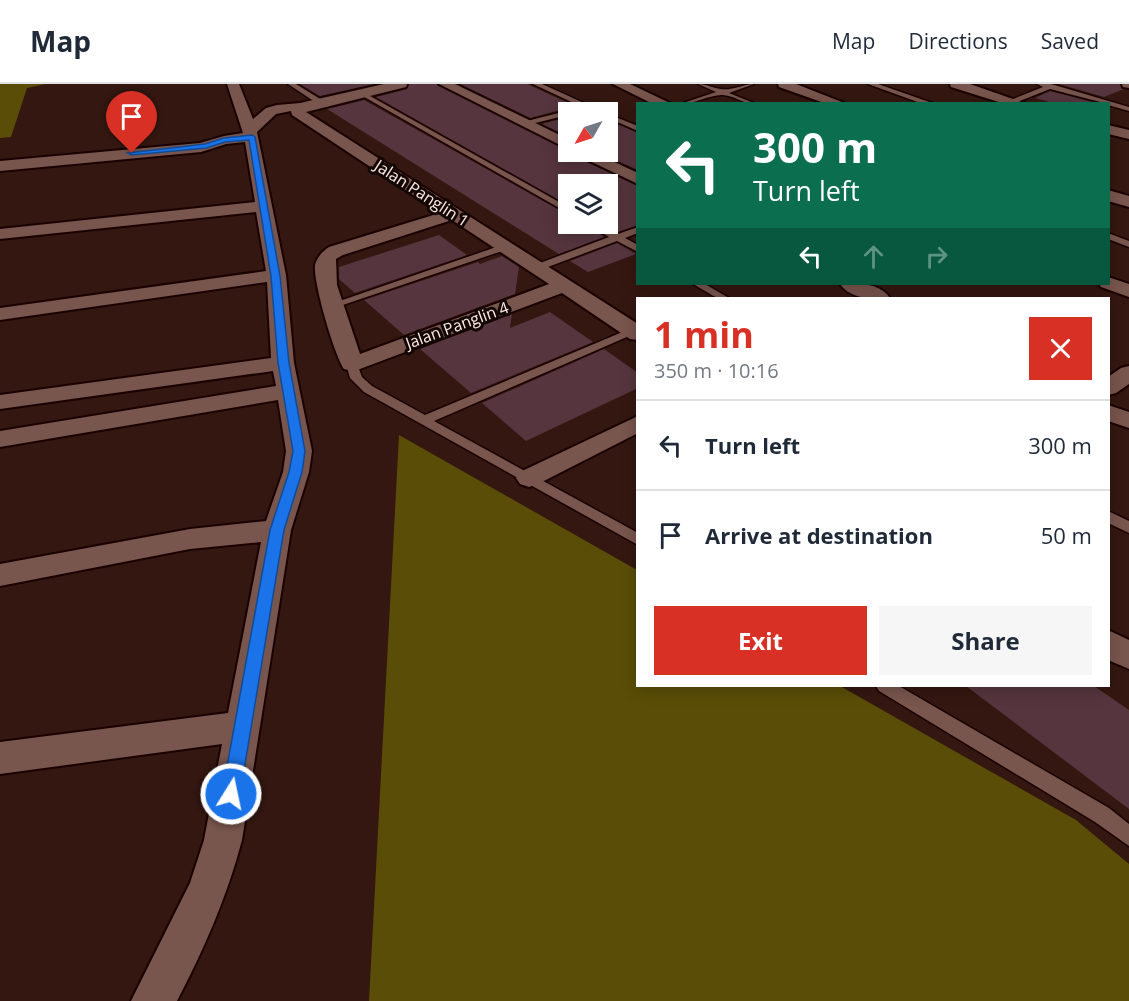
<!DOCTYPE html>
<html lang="en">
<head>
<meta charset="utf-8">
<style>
	:root { --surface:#fff; --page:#f6f6f7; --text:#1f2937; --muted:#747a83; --line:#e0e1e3; --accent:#d93025 }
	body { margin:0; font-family:"Open Sans",sans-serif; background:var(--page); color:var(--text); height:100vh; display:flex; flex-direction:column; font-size:22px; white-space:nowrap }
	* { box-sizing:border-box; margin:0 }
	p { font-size:20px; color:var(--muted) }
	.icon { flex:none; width:33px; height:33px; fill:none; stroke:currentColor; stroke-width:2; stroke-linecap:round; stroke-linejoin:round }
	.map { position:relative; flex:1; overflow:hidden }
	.side { position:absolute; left:636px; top:213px; width:474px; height:390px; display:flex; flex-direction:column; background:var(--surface); border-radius:0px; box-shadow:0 3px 15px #0003 }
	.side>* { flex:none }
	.hud { position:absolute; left:636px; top:18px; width:474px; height:183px; border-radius:0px; box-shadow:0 3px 15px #0003; background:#0b6e4f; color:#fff; overflow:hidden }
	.needle { width:39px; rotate:231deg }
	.tools { position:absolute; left:558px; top:18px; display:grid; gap:12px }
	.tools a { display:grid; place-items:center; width:60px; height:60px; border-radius:0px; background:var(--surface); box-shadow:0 3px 15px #0003; font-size:30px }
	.pin { position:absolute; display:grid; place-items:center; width:51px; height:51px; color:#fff; margin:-62px -26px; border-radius:50% 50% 50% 0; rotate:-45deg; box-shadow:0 0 6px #0007 }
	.pin .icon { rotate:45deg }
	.me { position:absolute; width:66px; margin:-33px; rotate:10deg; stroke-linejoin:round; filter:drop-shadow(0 0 4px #0008) }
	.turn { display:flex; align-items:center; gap:21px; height:126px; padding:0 18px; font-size:27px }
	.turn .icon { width:78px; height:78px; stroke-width:2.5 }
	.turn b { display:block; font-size:42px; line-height:51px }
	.lanes { display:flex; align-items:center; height:57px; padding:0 18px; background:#0003; justify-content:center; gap:30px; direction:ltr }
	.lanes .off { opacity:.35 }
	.round { display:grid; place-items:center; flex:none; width:63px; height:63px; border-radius:0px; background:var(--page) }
	.summary { display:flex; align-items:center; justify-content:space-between; height:102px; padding:0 18px }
	h1 { font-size:36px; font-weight:700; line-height:45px; color:var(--accent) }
	.button { display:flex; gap:12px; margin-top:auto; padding:12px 18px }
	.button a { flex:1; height:69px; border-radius:0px; background:var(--accent); color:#fff; font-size:24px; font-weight:700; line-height:69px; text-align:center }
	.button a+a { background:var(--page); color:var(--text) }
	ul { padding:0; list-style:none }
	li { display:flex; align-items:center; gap:18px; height:90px; padding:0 18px; border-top:2px solid var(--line) }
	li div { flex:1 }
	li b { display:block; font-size:22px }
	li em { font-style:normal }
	header { display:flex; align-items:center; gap:36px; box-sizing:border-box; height:84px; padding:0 30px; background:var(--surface); border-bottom:2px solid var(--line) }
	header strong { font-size:28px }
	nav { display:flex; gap:33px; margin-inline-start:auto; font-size:21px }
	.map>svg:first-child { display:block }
</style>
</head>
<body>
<header>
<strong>Map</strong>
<nav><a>Map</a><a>Directions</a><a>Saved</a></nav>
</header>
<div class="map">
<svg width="1129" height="917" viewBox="0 0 1129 917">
	<rect width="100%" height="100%" fill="#341710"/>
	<g fill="#5a4d07">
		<path d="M0 0H46L27 4 11 53 0 54Z"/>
		<path d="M399 351 637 486 638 602H840L1076 736 1129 780V917H369Z"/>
	</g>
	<g fill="#56353e">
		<path d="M300 0H374L320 12Z"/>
		<path d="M409 0H437L572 68 576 73 638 102V141L618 148 602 140H608V100H568V121L376 13 407 5Z"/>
		<path d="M460 0H527L575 22 530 34Z"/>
		<path d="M1059 0H1120L1124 5 1104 13Z"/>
		<path d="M1050 7 1092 18 1056 20 1035 14Z"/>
		<path d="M364 16 568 131V140H586L604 153 559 170 327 25Z"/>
		<path d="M568 33V53L542 40Z"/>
		<path d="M608 36 638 49V86L597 68H608Z"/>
		<path d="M439 151 467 171 355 209 339 195V183Z"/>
		<path d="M617 159 636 170 588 188 570 177Z"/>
		<path d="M502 172 519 183 515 210 404 251 364 216 478 178 480 180Z"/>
		<path d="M550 228 593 258 471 309 420 265 512 230 510 244Z"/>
		<path d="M604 265 638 289V304L526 357 482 319Z"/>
		<path d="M966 602H1094L1129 626V725Z"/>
	</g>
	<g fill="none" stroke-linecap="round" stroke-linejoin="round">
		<defs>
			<g id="lane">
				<path d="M288 0H296L325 18 318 20Z"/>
				<path d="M533 0H542L604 28H595L588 25 568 28V31L523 42V38L582 23Z"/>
				<path d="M698 0C707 0 712 4 721 5 731 7 744 0 754 0L729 9 756 20C744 20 735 12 723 11 712 10 694 20 680 20L716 8Z"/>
				<path d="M868 0H878L935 20H923Z"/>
				<path d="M1037 0H1051L1129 23V27L1108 21V20L1050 5 1015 19 1008 17 1043 3Z"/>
				<path d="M359 8H363L568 123V129L359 10Z"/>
				<path d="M608 30 638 42V47L608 34Z"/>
				<path d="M588 140H598L618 150 638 143V149L625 154 638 161V168L617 157 540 186H532V182L609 153Z"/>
				<path d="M1108 149 1129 157V163L1108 155Z"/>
				<path d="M505 160 510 163 508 165 337 223 333 224 328 221Z"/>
				<path d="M693 200H705L729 214H717Z"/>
				<path d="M632 244 638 247 636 249 434 337 638 449V461L364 308 350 294 346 280 348 277H356L362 293 372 302 425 331Z"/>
				<path d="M1108 427 1129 437V449L1108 439Z"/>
				<path d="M876 602H899L1109 724 1129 740V762L1095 738 879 607Z"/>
			</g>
			<g id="street">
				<path d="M227 0H239L253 35 266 24 277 21 300 19 384 0H407L406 3 306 28 638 240V256L630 255 562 209 360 285 352 287 344 285C334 270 313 198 315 181 317 173 323 167 329 163L440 129 292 31 291 27 276 30 257 48 286 191 294 279 312 367 309 388 291 446 242 756C227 813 204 865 177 917H131L190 799 204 756 222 660 0 690V658L228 629 261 458 190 465 0 502V480L190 445 266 437 283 388 286 367 278 316 0 363V347L276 302 273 287 0 325V311L271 274 267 198 0 236V224L266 187 256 128 0 155V145L255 118 245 58 226 60 201 68 0 87V77L200 59 224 52 243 49ZM452 136 549 200 360 270 337 201 336 175 343 171Z"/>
				<path d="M439 0H455L568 55V65Z"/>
				<path d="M613 0H630L672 20H653Z"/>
				<path d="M778 0H796L847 20H827L779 3Z"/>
				<path d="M950 0H970L1027 20H1005L951 3Z"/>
				<path d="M1122 0H1129V4L1123 3Z"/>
				<path d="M1108 41 1129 46V55L1108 50Z"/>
				<path d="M574 68H593L638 89V100L577 71Z"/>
				<path d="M1108 106 1129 112V123L1108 117Z"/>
				<path d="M1108 193 1129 200V213L1101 203 1099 200H1108Z"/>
				<path d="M840 200C856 198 880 199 890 214 874 216 850 215 840 200Z"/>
				<path d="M1129 282V300L1116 309 1108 311V293L1121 284Z"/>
				<path d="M1108 321 1129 328V344L1108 337Z"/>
				<path d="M638 332V349L538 400 529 403 520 400 516 394 520 388Z"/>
				<path d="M1108 546 1129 556V585L1108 576Z"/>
			</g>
		</defs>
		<use href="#lane" stroke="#1a0200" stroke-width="3"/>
		<use href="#street" stroke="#1a0200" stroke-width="4"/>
		<use href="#lane" fill="#78554d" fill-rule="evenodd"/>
		<use href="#street" fill="#78554d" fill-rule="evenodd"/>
	</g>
	<path fill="#1a73e8" stroke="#114b97" stroke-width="1.5" d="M252 51 255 53 280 192 289 279 305 367 302 388 284 446 240 710 237 716 231 719 225 716 222 710 270 446 289 388 293 367 278 279 271 192 249 56 225 58 206 64 132 71 128 69 205 60 224 54Z"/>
	<g text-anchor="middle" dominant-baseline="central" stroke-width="6" stroke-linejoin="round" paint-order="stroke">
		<g font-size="16" fill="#fee9e4" stroke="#130704">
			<text transform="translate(422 109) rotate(33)">Jalan Panglin 1</text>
			<text transform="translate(457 241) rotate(-20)">Jalan Panglin 4</text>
		</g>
	</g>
</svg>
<div class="tools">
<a><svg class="needle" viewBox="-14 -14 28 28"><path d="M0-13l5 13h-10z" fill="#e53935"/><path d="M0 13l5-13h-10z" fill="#747a83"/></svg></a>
<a><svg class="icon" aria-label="layers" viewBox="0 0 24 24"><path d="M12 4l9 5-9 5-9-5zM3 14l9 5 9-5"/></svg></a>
</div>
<div class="pin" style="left:132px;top:69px;background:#d93025"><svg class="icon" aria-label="arrive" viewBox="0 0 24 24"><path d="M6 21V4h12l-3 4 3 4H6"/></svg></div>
<svg class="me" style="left:231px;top:710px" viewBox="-20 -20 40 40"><circle r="17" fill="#1a73e8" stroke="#fff" stroke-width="3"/><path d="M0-11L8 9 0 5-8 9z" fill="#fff"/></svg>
<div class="hud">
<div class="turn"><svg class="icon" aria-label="left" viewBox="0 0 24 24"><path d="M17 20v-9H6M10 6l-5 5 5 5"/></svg><div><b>300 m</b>Turn left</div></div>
<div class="lanes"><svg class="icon" aria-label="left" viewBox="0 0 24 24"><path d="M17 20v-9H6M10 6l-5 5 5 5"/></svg><svg class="icon off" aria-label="ahead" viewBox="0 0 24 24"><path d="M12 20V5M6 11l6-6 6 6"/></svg><svg class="icon off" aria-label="right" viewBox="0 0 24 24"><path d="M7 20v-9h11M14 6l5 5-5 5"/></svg></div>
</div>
<section class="side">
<div class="summary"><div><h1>1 min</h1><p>350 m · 10:16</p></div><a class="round" style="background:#d93025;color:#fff"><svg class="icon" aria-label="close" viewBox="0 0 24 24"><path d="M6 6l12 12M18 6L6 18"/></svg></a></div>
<ul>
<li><svg class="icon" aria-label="left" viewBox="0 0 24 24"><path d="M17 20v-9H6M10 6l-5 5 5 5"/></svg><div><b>Turn left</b></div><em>300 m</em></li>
<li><svg class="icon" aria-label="arrive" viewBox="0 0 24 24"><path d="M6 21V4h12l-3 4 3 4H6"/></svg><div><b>Arrive at destination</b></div><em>50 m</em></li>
</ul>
<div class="button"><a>Exit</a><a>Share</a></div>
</section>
</div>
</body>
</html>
